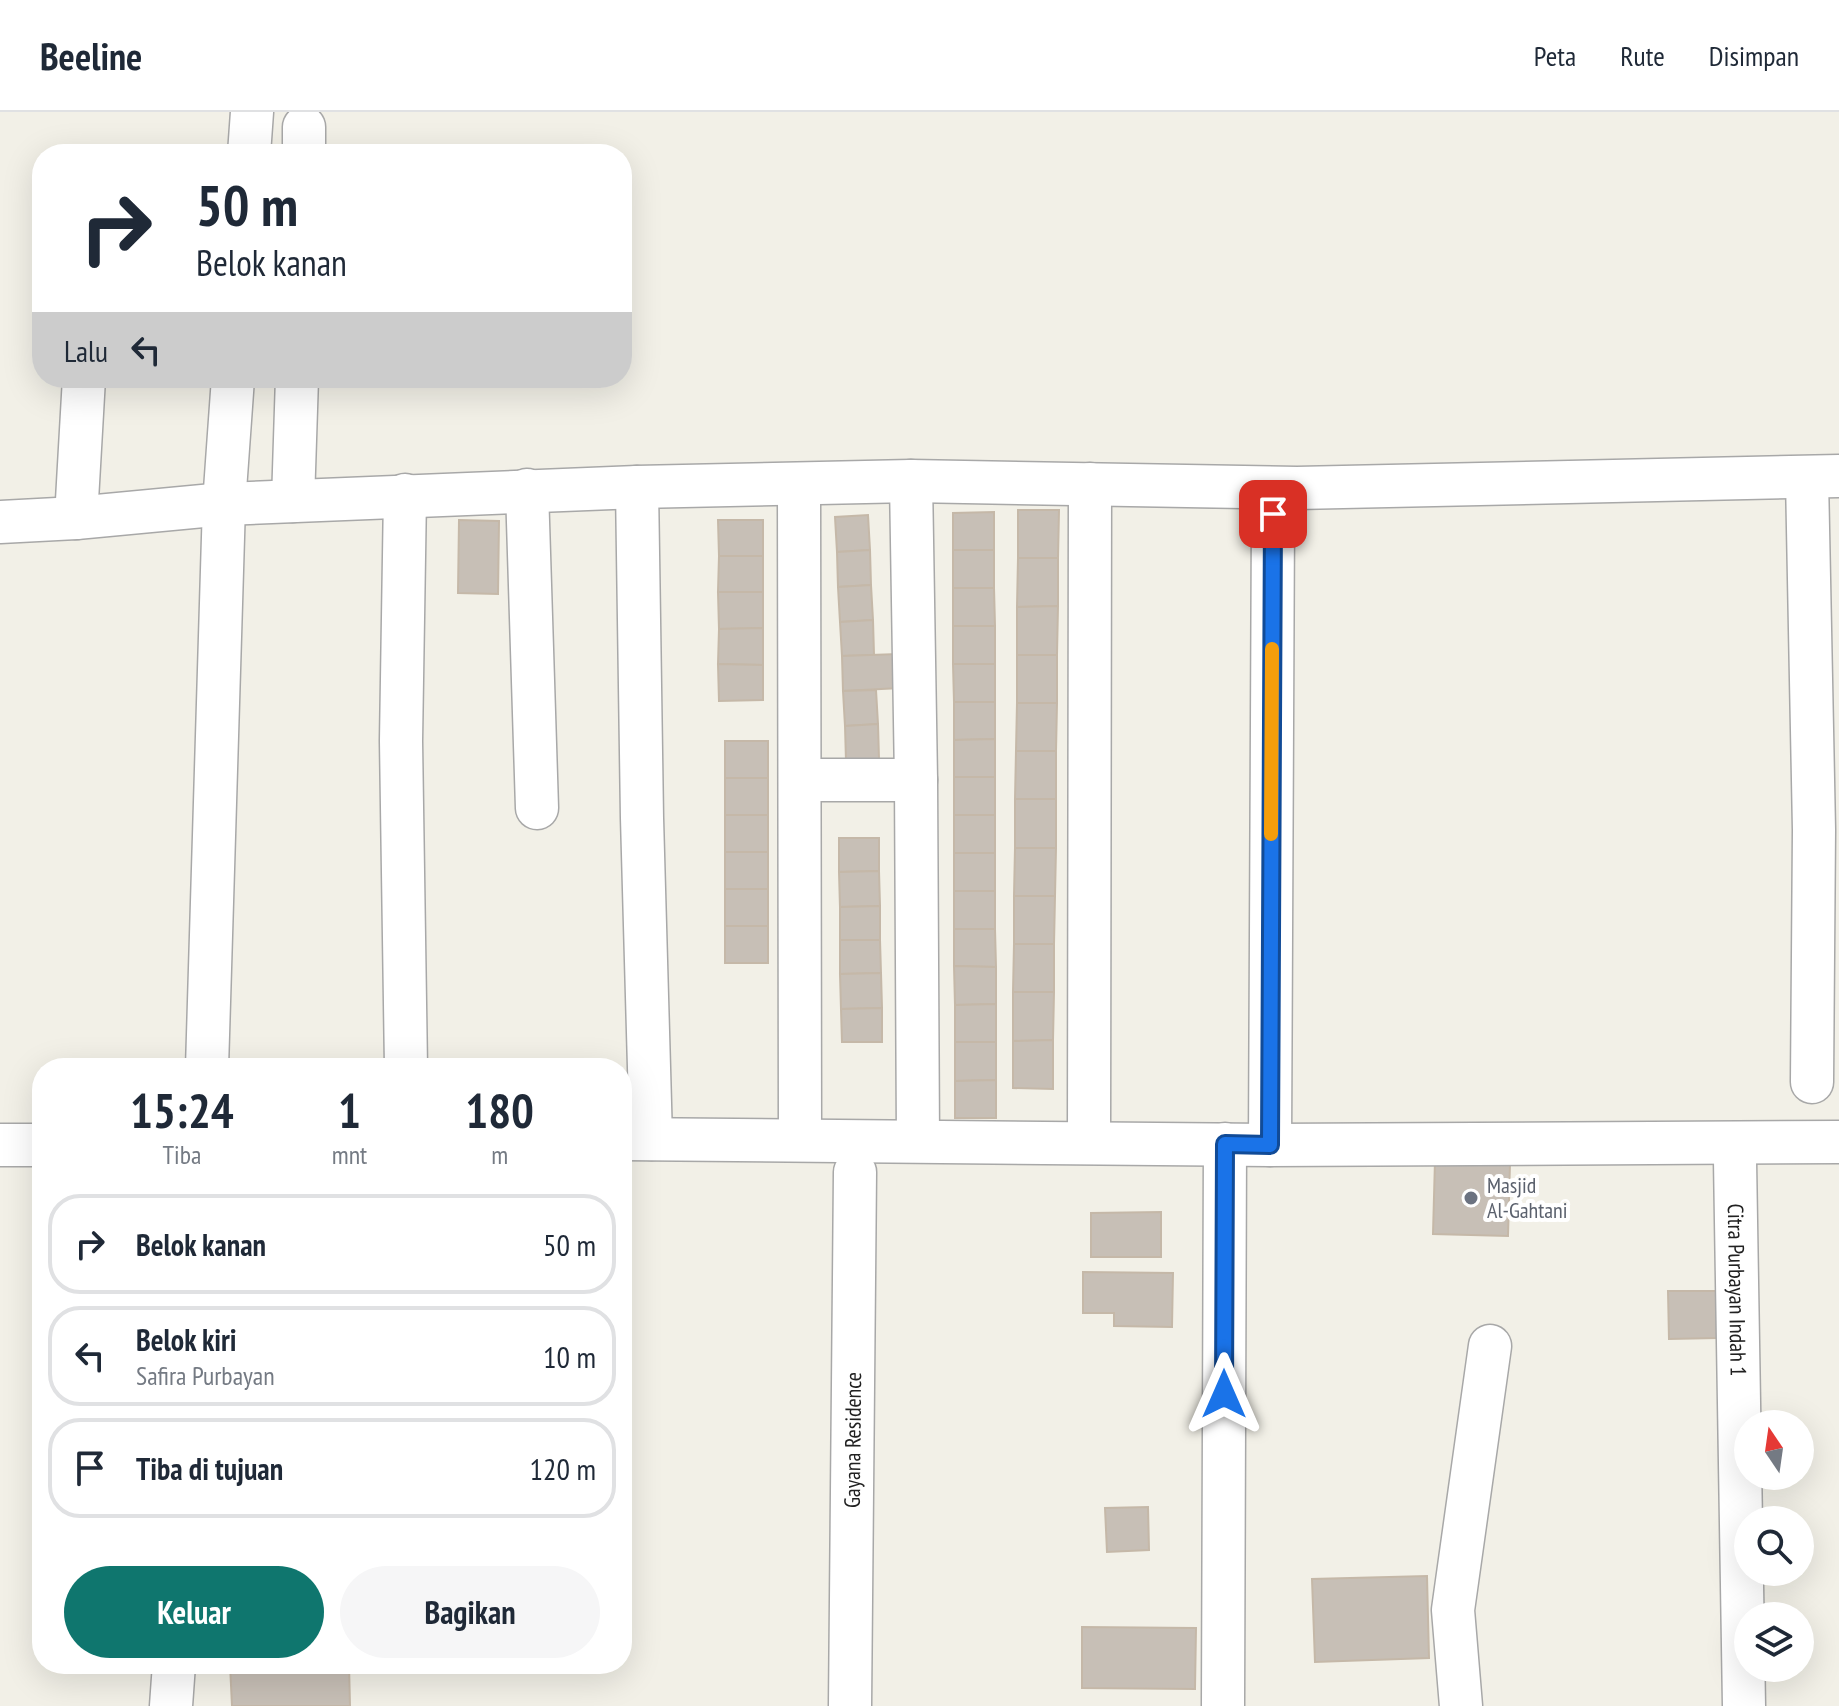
<!DOCTYPE html>
<html lang="id">
<head>
<meta charset="utf-8">
<style>
	:root { --surface:#fff; --page:#f6f6f7; --text:#1f2937; --muted:#747a83; --line:#e0e1e3; --accent:#0f766e }
	body { margin:0; font-family:"PT Sans Narrow",sans-serif; background:var(--page); color:var(--text); height:100vh; display:flex; flex-direction:column; font-size:30px; white-space:nowrap }
	* { box-sizing:border-box; margin:0 }
	p { font-size:26px; color:var(--muted) }
	.icon { flex:none; width:44px; height:44px; fill:none; stroke:currentColor; stroke-width:2; stroke-linecap:round; stroke-linejoin:round }
	.map { position:relative; flex:1; overflow:hidden }
	.panel { position:absolute; left:32px; top:946px; width:600px; height:616px; display:flex; flex-direction:column; background:var(--surface); border-radius:32px; box-shadow:0 8px 32px #0002 }
	.panel>* { flex:none }
	.hud { position:absolute; left:32px; top:32px; width:600px; height:244px; border-radius:32px; box-shadow:0 8px 32px #0002; background:#fff; color:var(--text); overflow:hidden }
	.needle { width:52px; rotate:347deg }
	.tools { position:absolute; left:1734px; top:1298px; display:grid; gap:16px }
	.tools a { display:grid; place-items:center; width:80px; height:80px; border-radius:50%; background:var(--surface); box-shadow:0 8px 32px #0002; font-size:40px }
	.pin { position:absolute; display:grid; place-items:center; width:68px; height:68px; color:#fff; margin:-34px; border-radius:16px; box-shadow:0 4px 12px #0006 }
	.me { position:absolute; width:88px; margin:-44px; rotate:0deg; stroke-linejoin:round; filter:drop-shadow(0 0 6px #0008) }
	.turn { display:flex; align-items:center; gap:28px; height:168px; padding:0 32px; font-size:36px }
	.turn .icon { width:104px; height:104px; stroke-width:2.5 }
	.turn b { display:block; font-size:56px; line-height:68px }
	.then { display:flex; align-items:center; height:76px; padding:0 32px; background:#0003; gap:16px; font-size:30px }
	.eta { display:flex; justify-content:space-evenly; align-items:center; height:136px; text-align:center }
	.eta b { font-size:48px; font-weight:600; line-height:56px }
	.action { display:flex; gap:16px; margin-top:auto; padding:16px 32px }
	.action a { flex:1; height:92px; border-radius:48px; background:var(--accent); color:#fff; font-size:32px; font-weight:600; line-height:92px; text-align:center }
	.action a+a { background:var(--page); color:var(--text) }
	ul { padding:0; list-style:none }
	li { display:flex; align-items:center; gap:24px; height:100px; margin:0 16px 12px; padding:0 16px; border:4px solid var(--line); border-radius:32px }
	li div { flex:1 }
	li b { display:block; font-size:30px }
	li em { font-style:normal }
	header { display:flex; align-items:center; gap:48px; box-sizing:border-box; height:112px; padding:0 40px; background:var(--surface); border-bottom:2px solid var(--line) }
	header strong { font-size:38px }
	nav { display:flex; gap:44px; margin-inline-start:auto; font-size:28px }
	.map>svg:first-child { display:block }
</style>
</head>
<body>
<header>
<strong>Beeline</strong>
<nav><a>Peta</a><a>Rute</a><a>Disimpan</a></nav>
</header>
<div class="map">
<svg width="1839" height="1594" viewBox="0 0 1839 1594">
	<rect width="100%" height="100%" fill="#f2f0e7"/>
	<g fill="#c7bfb6" stroke="#c5b8a8" stroke-width="2">
		<path d="M1018 398H1059L1058 446H1018Z"/>
		<path d="M994 400V438H953V401Z"/>
		<path d="M868 403 870 438 837 440 835 405Z"/>
		<path d="M459 408 499 409 498 482 458 481Z"/>
		<path d="M718 408H763V444H719Z"/>
		<path d="M870 438 871 473 838 475 837 440Z"/>
		<rect x="953" y="438" width="41" height="38"/>
		<path d="M719 444H763V480H718Z"/>
		<path d="M1018 446H1058V494L1017 495Z"/>
		<path d="M871 473 873 508 840 510 838 475Z"/>
		<path d="M953 476H994L995 514H953Z"/>
		<path d="M718 480H763V516L719 517Z"/>
		<path d="M1058 494 1057 543H1017V495Z"/>
		<path d="M873 508 874 543 842 544 840 510Z"/>
		<rect x="953" y="514" width="42" height="38"/>
		<path d="M763 516V553L718 552 719 517Z"/>
		<path d="M898 542 900 576 843 579 842 544Z"/>
		<rect x="1017" y="543" width="40" height="48"/>
		<path d="M718 552 763 553V588L719 589Z"/>
		<path d="M953 552H995V590H954Z"/>
		<path d="M876 578 878 612 845 614 843 579Z"/>
		<path d="M954 590H995V627L954 628Z"/>
		<path d="M1017 591H1057L1056 639H1016Z"/>
		<path d="M878 612 879 647 846 649 845 614Z"/>
		<path d="M995 627V665H954V628Z"/>
		<rect x="725" y="629" width="43" height="37"/>
		<path d="M1016 639H1056V687H1015Z"/>
		<rect x="954" y="665" width="41" height="38"/>
		<rect x="725" y="666" width="43" height="37"/>
		<rect x="1015" y="687" width="41" height="49"/>
		<rect x="725" y="703" width="43" height="37"/>
		<rect x="954" y="703" width="41" height="38"/>
		<path d="M839 726H879V759L839 760Z"/>
		<path d="M1015 736H1056L1055 784H1014Z"/>
		<rect x="725" y="740" width="43" height="37"/>
		<rect x="954" y="741" width="41" height="38"/>
		<path d="M879 759 880 794 840 795 839 760Z"/>
		<rect x="725" y="777" width="43" height="37"/>
		<rect x="954" y="779" width="41" height="38"/>
		<path d="M1014 784H1055L1054 832H1014Z"/>
		<path d="M880 794V828H840V795Z"/>
		<rect x="725" y="814" width="43" height="37"/>
		<path d="M954 817H995L996 855 954 854Z"/>
		<path d="M840 828H880L881 861 840 862Z"/>
		<path d="M1014 832H1054V880H1013Z"/>
		<path d="M954 854 996 855V892L955 893Z"/>
		<path d="M881 861 882 896 841 897 840 862Z"/>
		<path d="M1013 880H1054L1053 928 1013 929Z"/>
		<path d="M996 892V930H955V893Z"/>
		<path d="M882 896V930H842L841 897Z"/>
		<path d="M1053 928V977L1013 976V929Z"/>
		<path d="M955 930H996V968L955 969Z"/>
		<path d="M996 968V1006H955V969Z"/>
		<path d="M1435 1048 1510 1051 1508 1124 1433 1122Z"/>
		<path d="M1161 1100V1145H1091V1101Z"/>
		<path d="M1083 1160 1173 1161 1172 1215 1114 1214V1201H1083Z"/>
		<path d="M1668 1179H1717V1226L1669 1227Z"/>
		<path d="M1148 1395 1149 1438 1107 1440 1105 1396Z"/>
		<path d="M1427 1464 1429 1546 1315 1550 1312 1467Z"/>
		<path d="M1082 1515 1196 1516 1195 1577 1082 1576Z"/>
		<path d="M230 1552H349L350 1594H232Z"/>
	</g>
	<g fill="none" stroke-linecap="round" stroke-linejoin="round">
		<defs>
			<g id="minor">
				<path d="M249 42 252 0"/>
				<path d="M304 42V15"/>
				<path d="M1807 366 1814 718 1812 970"/>
				<path d="M911 369 916 668 918 1029"/>
				<path d="M799 372 800 1027"/>
				<path d="M637 375 642 706 651 1027"/>
				<path d="M527 378 537 696"/>
				<path d="M405 383 401 629 406 956"/>
				<path d="M293 389 297 266"/>
				<path d="M76 406 84 266"/>
				<path d="M0 410 76 406 224 392 637 375 911 369 1297 376 1839 364"/>
				<path d="M800 668H916"/>
				<path d="M207 956 224 392 233 266"/>
				<path d="M622 1027 1270 1033 1839 1030"/>
				<path d="M1089 1030 1090 372"/>
				<path d="M0 1033H42"/>
				<path d="M1270 1033 1273 402"/>
				<path id="s1" d="M1735 1048 1744 1594"/>
				<path d="M171 1594 174 1552"/>
				<path id="s2" d="M850 1594 855 1060"/>
				<path d="M1223 1594 1225 1032"/>
				<path d="M1461 1594 1453 1498 1490 1234"/>
			</g>
		</defs>
		<use href="#minor" stroke="#a8a8a8" stroke-width="45"/>
		<use href="#minor" stroke="#fff" stroke-width="42"/>
	</g>
	<g fill="none" stroke-linecap="round" stroke-linejoin="round">
		<defs>
			<path id="route" d="M1224 1282 1225 1032 1270 1033 1273 402"/>
		</defs>
		<use href="#route" stroke="#114b97" stroke-width="20"/>
		<use href="#route" stroke="#1a73e8" stroke-width="14"/>
		<path stroke="#f59e0b" stroke-width="14" d="M1271 722 1272 537"/>
	</g>
	<circle fill="#6b7280" stroke="#fff" stroke-width="3" cx="1471" cy="1086" r="8"/>
	<g text-anchor="middle" dominant-baseline="central" stroke-width="8" stroke-linejoin="round" paint-order="stroke">
		<g font-size="22" fill="#5b616d" stroke="#fff" text-anchor="start">
			<text x="1487" y="1073">Masjid<tspan x="1487" dy="25">Al-Gahtani</tspan></text>
		</g>
		<g font-size="22" fill="#212121" stroke="#fff">
			<text stroke="none"><textPath href="#s1" startOffset="130">Citra Purbayan Indah 1</textPath></text>
			<text stroke="none"><textPath href="#s2" startOffset="266">Gayana Residence</textPath></text>
		</g>
	</g>
</svg>
<div class="tools">
<a><svg class="needle" viewBox="-14 -14 28 28"><path d="M0-13l5 13h-10z" fill="#e53935"/><path d="M0 13l5-13h-10z" fill="#747a83"/></svg></a>
<a><svg class="icon" aria-label="search" viewBox="0 0 24 24"><circle cx="10" cy="10" r="6"/><path d="M15 15l6 6"/></svg></a>
<a><svg class="icon" aria-label="layers" viewBox="0 0 24 24"><path d="M12 4l9 5-9 5-9-5zM3 14l9 5 9-5"/></svg></a>
</div>
<div class="pin" style="left:1273px;top:402px;background:#d93025"><svg class="icon" aria-label="arrive" viewBox="0 0 24 24"><path d="M6 21V4h12l-3 4 3 4H6"/></svg></div>
<svg class="me" style="left:1224px;top:1282px" viewBox="-20 -20 40 40"><path d="M0-17L14 15 0 8-14 15z" fill="#1a73e8" stroke="#fff" stroke-width="4"/></svg>
<div class="hud">
<div class="turn"><svg class="icon" aria-label="right" viewBox="0 0 24 24"><path d="M7 20v-9h11M14 6l5 5-5 5"/></svg><div><b>50 m</b>Belok kanan</div></div>
<div class="then">Lalu<svg class="icon" aria-label="left" viewBox="0 0 24 24"><path d="M17 20v-9H6M10 6l-5 5 5 5"/></svg></div>
</div>
<section class="panel">
<div class="eta">
<div><b>15:24</b><p>Tiba</p></div>
<div><b>1</b><p>mnt</p></div>
<div><b>180</b><p>m</p></div>
</div>
<ul>
<li><svg class="icon" aria-label="right" viewBox="0 0 24 24"><path d="M7 20v-9h11M14 6l5 5-5 5"/></svg><div><b>Belok kanan</b></div><em>50 m</em></li>
<li><svg class="icon" aria-label="left" viewBox="0 0 24 24"><path d="M17 20v-9H6M10 6l-5 5 5 5"/></svg><div><b>Belok kiri</b><p>Safira Purbayan</p></div><em>10 m</em></li>
<li><svg class="icon" aria-label="arrive" viewBox="0 0 24 24"><path d="M6 21V4h12l-3 4 3 4H6"/></svg><div><b>Tiba di tujuan</b></div><em>120 m</em></li>
</ul>
<div class="action"><a>Keluar</a><a>Bagikan</a></div>
</section>
</div>
</body>
</html>
